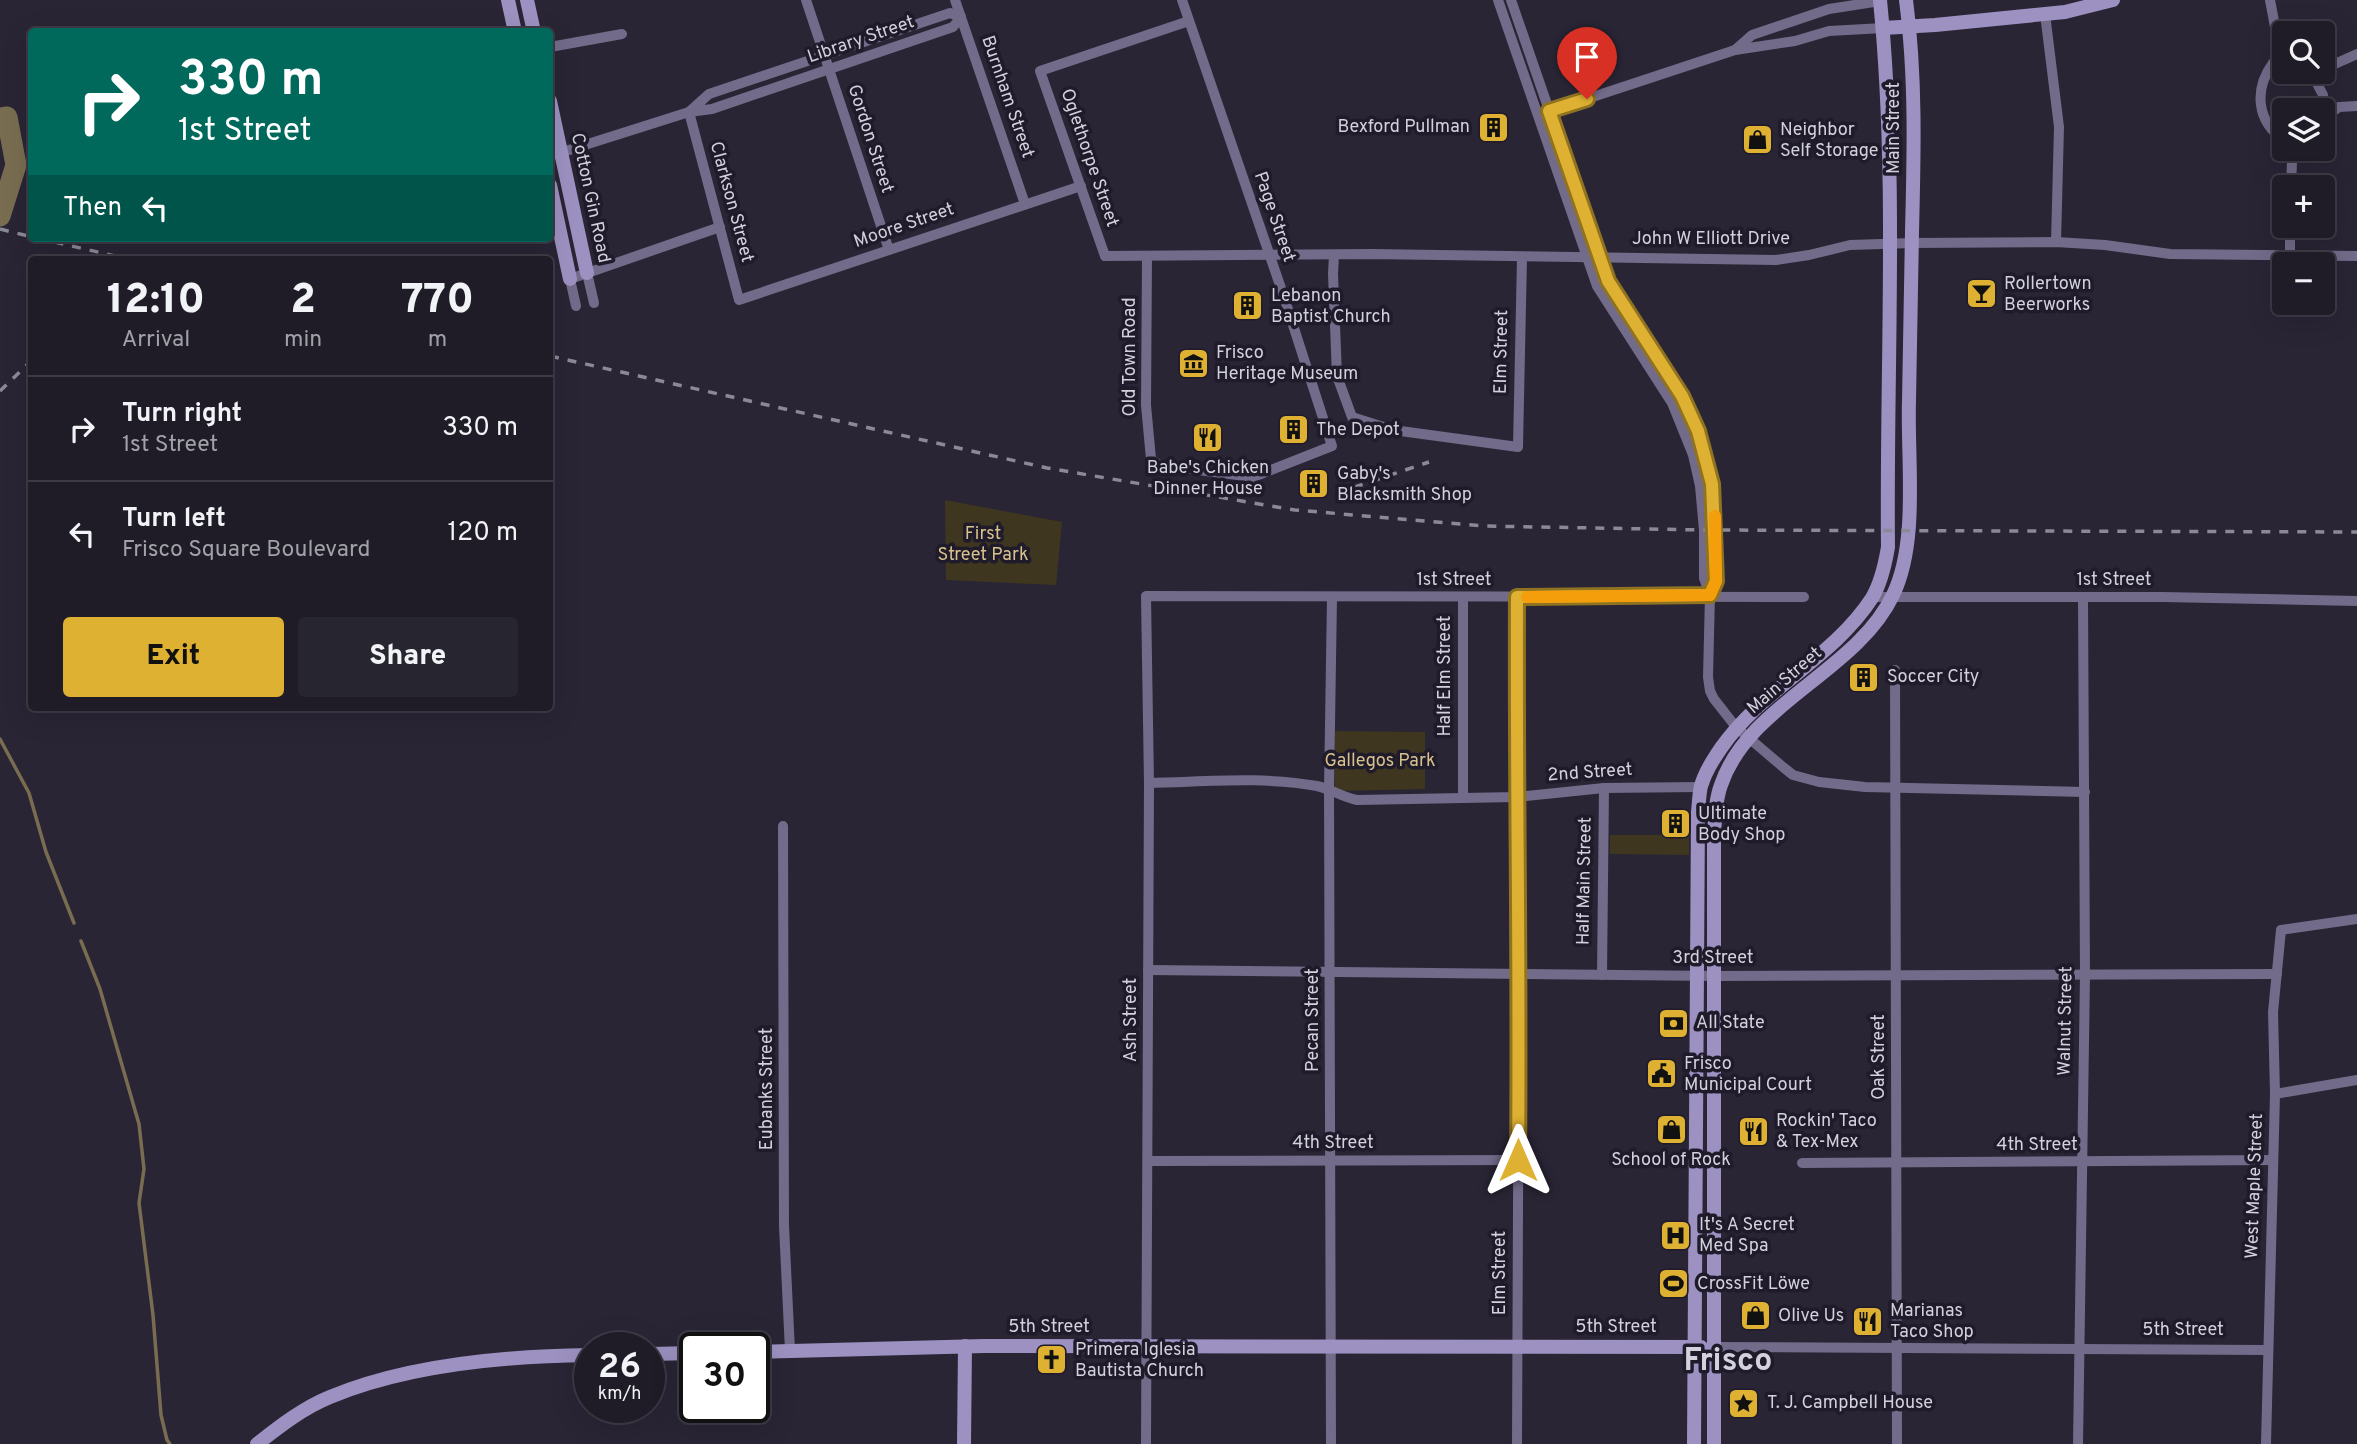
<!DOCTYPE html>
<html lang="en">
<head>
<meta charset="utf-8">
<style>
	:root { --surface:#1f1c28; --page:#272530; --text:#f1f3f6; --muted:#a1a1a8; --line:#3c3a45; --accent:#deb133 }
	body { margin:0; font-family:Overpass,sans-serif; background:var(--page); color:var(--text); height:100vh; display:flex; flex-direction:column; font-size:26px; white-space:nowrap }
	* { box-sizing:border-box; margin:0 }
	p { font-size:23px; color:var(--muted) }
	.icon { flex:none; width:38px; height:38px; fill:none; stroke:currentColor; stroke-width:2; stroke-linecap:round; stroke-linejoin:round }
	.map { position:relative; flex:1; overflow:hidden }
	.panel { position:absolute; left:28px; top:256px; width:525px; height:455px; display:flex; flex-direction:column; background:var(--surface); border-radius:7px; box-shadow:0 7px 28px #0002,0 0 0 2px var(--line) }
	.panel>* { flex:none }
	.guide { position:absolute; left:28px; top:28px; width:525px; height:214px; border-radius:7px; box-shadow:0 7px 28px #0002,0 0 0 2px var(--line); background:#00695c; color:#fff; overflow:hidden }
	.buttons { position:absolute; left:2272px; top:21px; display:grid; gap:14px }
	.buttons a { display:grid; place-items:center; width:63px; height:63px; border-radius:7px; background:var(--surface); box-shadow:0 7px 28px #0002,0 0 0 2px var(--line); font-size:35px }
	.speed { position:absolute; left:574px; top:1332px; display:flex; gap:14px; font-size:35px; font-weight:700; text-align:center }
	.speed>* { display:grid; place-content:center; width:91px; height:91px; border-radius:50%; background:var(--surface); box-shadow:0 7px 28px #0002,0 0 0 2px var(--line); line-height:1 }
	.speed small { font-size:18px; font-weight:400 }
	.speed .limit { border:4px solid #111; border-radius:10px; background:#fff; color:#111 }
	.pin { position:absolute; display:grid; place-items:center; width:60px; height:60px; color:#fff; margin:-72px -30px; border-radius:50% 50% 50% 0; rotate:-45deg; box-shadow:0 0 7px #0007 }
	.pin .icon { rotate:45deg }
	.me { position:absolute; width:77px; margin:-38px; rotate:0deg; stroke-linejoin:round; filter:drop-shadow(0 0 5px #0008) }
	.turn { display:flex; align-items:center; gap:24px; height:147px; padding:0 35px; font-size:32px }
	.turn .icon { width:91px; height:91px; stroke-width:2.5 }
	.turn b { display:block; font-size:49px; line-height:60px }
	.then { display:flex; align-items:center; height:66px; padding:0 35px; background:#0003; gap:14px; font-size:26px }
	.eta { display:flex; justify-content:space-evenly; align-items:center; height:119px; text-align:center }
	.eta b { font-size:42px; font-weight:800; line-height:49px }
	.cta { display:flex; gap:14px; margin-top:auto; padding:14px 35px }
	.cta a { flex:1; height:80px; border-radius:7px; background:var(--accent); color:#111; font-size:28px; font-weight:800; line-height:80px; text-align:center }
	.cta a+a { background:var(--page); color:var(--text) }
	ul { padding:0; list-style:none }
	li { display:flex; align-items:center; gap:21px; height:105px; padding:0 35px; border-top:2px solid var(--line) }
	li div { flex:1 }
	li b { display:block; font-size:26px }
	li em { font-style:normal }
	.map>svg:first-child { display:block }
</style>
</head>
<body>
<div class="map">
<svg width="2357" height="1444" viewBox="0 0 2357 1444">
	<rect width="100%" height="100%" fill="#292535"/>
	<g fill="#3f3620">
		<path d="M945 500 1062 522 1056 585 946 580Z"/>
		<path d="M1335 731 1425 732V789L1337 791 1335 787Z"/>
		<path d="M1610 835H1689V855L1610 854Z"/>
	</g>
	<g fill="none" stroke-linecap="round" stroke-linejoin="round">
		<g stroke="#796d51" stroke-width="3.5">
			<path d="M0 739 29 793 46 852 74 923"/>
			<path d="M81 941 100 989 139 1124 144 1169 139 1203 153 1315 161 1415 167 1440 170 1444"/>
		</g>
		<path stroke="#796d51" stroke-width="21" d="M0 118 7 117 16 165 0 216"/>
		<g stroke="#726b89" stroke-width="10">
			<path d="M806 0 889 250"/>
			<path d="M955 0 1025 204"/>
			<path d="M1498 0 1597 286 1672 403 1693 455 1700 486 1704 530V578L1710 595 1708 677 1710 691 1714 699 1736 727 1783 767 1793 775 1819 782 1865 787 2085 792"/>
			<path d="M1511 0 1608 281 1682 396 1698 431 1712 484 1716 530V581L1710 595"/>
			<path d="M2270 0 2276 32 2284 51"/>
			<path d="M2045 14 2059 127 2056 242"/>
			<path d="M1189 21 1040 71 1105 256 1371 254 1776 260 1809 255 1850 245 1912 243 2056 242 2105 245 2170 254 2357 256"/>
			<path d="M550 47 622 34"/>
			<path d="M1735 50 1752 35 1829 9 1880 1"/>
			<path d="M2284 61 2273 63C2254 89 2256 121 2284 140"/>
			<path d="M2322 67H2328L2357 54"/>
			<path d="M2311 72 2323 95 2322 120"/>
			<path d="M689 112 739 300 1081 186"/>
			<path d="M1544 113 1735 50 1795 41 1829 31 1883 28"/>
			<path d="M2324 117 2339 107 2357 106"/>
			<path d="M2288 149 2292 162 2291 187"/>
			<path d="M550 156 689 112 712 109 953 27 961 17 950 13 709 94 689 112"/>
			<path d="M1334 255 1333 274 1337 376 1352 417 1393 430 1518 447 1522 257"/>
			<path d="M1147 256 1146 405 1151 459 1159 465 1253 477 1332 446 1283 294 1182 0"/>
			<path d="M2290 256V226"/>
			<path d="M587 273 594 303"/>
			<path d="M576 306 570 279 720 227"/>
			<path d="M1872 597H2163L2357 601"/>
			<path d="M1895 670 1897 1444"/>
			<path d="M1149 783C1204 782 1262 776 1317 786 1331 789 1342 797 1357 800L1516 797 1604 788 1700 787"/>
			<path d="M1463 798V597"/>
			<path d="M783 826 784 1226 790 1351"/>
			<path d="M1148 970 1716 976 2277 974"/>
			<path d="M1602 975 1604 788"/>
			<path d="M2275 1094 2357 1080"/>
			<path d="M1148 1161 1518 1160"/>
			<path d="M1802 1163 2273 1160"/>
			<path d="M1714 1347 2267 1350"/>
			<path d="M1146 1444 1149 783 1146 596 1804 597"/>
			<path d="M1331 1444 1329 789 1332 597"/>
			<path d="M1517 1444 1519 974 1516 797 1517 597"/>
			<path d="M2078 1444 2085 975 2083 598"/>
			<path d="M2266 1444 2275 1094 2273 1012 2281 930 2357 919"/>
		</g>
		<g stroke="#9d91c1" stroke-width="14">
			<path d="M508 0 515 32"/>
			<path d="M527 0 534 32"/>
			<path d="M1883 28 1935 25 2065 12 2113 0"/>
			<path d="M550 101 587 273"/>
			<path d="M550 185 570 279"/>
			<path d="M754 1352 984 1346 1701 1347"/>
			<path d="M649 1354 695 1353"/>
			<path d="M257 1444C280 1426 303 1408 330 1397 407 1365 506 1356 590 1355"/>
			<path d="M964 1444 965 1346"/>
			<path d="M1694 1444 1698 812C1699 804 1699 794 1701 786 1705 772 1713 760 1721 748 1762 689 1833 658 1872 598 1881 583 1885 565 1888 547 1886 365 1898 182 1880 0"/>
			<path d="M1714 1444V837C1715 820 1715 801 1721 785 1748 704 1857 671 1893 595 1919 541 1907 460 1909 401 1910 345 1911 289 1912 232 1914 154 1916 77 1906 0"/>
		</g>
		<g stroke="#8c8996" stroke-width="3.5" stroke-dasharray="9 9" stroke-linecap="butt">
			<path d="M0 229 32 237"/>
			<path d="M37 238 128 259"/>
			<path d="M550 356 1047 468 1295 510 1484 526 1704 530 2357 532"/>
			<path d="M0 391 32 360"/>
			<path d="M1337 493 1429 462"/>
		</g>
	</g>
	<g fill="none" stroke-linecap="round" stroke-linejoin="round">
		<defs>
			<path id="route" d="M1518 1160C1520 972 1516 785 1517 597L1710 595 1716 581 1712 484 1698 431 1682 396 1608 281 1549 111 1587 99"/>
		</defs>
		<use href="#route" stroke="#907321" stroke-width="18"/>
		<use href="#route" stroke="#deb133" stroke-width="12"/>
		<path stroke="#f59e0b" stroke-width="12" d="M1527 597 1710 595 1716 581 1715 516"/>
	</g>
	<defs>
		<symbol id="building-square" viewBox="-11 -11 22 22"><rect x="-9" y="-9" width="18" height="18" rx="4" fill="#deb133" stroke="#1f1b2b"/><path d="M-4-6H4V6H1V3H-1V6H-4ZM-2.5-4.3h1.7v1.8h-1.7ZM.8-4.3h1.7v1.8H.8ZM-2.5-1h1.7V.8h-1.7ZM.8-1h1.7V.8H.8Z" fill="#111"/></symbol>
		<symbol id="shop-square" viewBox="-11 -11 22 22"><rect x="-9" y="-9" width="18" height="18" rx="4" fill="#deb133" stroke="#1f1b2b"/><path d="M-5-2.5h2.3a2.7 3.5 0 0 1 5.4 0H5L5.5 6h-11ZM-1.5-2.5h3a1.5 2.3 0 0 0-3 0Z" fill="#111"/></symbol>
		<symbol id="bar-square" viewBox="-11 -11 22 22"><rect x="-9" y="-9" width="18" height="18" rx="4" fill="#deb133" stroke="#1f1b2b"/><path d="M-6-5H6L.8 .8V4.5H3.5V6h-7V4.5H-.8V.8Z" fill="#111"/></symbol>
		<symbol id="museum-square" viewBox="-11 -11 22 22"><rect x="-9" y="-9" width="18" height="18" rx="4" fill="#deb133" stroke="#1f1b2b"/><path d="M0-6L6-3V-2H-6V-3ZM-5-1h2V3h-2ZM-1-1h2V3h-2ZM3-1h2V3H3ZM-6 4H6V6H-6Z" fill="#111"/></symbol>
		<symbol id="restaurant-square" viewBox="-11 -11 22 22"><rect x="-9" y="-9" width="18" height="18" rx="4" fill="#deb133" stroke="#1f1b2b"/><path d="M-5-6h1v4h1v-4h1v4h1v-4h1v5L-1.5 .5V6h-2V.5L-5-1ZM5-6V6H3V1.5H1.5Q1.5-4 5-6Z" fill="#111"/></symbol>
		<symbol id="bank-square" viewBox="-11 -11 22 22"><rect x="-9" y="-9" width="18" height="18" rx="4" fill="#deb133" stroke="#1f1b2b"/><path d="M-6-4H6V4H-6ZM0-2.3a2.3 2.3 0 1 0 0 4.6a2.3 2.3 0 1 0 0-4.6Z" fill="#111"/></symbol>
		<symbol id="civic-square" viewBox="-11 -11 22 22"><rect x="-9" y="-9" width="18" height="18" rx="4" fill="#deb133" stroke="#1f1b2b"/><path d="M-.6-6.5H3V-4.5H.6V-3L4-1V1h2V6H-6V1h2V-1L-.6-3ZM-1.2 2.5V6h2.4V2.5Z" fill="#111"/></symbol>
		<symbol id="hospital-square" viewBox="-11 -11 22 22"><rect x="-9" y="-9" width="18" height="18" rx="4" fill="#deb133" stroke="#1f1b2b"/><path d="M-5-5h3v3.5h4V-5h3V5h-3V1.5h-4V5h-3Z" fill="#111"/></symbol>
		<symbol id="stadium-square" viewBox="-11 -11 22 22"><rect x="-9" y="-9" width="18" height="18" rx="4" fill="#deb133" stroke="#1f1b2b"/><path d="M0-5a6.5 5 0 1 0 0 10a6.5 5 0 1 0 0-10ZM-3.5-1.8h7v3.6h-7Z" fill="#111"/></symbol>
		<symbol id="church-square" viewBox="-11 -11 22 22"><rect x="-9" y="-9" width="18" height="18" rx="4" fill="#deb133" stroke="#1f1b2b"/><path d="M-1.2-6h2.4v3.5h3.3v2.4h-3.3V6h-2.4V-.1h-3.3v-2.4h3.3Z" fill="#111"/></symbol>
		<symbol id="sight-square" viewBox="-11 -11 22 22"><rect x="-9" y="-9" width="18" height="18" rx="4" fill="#deb133" stroke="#1f1b2b"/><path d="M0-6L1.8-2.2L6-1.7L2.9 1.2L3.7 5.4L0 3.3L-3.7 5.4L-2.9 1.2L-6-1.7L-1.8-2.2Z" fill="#111"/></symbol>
	</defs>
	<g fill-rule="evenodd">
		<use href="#building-square" x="1476" y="110" width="35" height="35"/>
		<use href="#shop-square" x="1740" y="122" width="35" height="35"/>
		<use href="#bar-square" x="1964" y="276" width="35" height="35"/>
		<use href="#building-square" x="1230" y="288" width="35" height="35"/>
		<use href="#museum-square" x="1176" y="346" width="35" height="35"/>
		<use href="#building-square" x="1276" y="412" width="35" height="35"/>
		<use href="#restaurant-square" x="1190" y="420" width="35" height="35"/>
		<use href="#building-square" x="1296" y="466" width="35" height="35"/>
		<use href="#building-square" x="1846" y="660" width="35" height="35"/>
		<use href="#building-square" x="1658" y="806" width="35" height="35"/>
		<use href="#bank-square" x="1656" y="1006" width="35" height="35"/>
		<use href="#civic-square" x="1644" y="1056" width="35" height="35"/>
		<use href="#shop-square" x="1654" y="1112" width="35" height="35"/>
		<use href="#restaurant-square" x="1736" y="1114" width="35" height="35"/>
		<use href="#hospital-square" x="1658" y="1218" width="35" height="35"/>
		<use href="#stadium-square" x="1656" y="1266" width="35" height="35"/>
		<use href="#shop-square" x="1738" y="1298" width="35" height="35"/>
		<use href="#restaurant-square" x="1850" y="1304" width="35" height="35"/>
		<use href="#church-square" x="1034" y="1342" width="35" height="35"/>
		<use href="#sight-square" x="1726" y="1386" width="35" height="35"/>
	</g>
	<g text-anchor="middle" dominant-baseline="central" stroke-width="7" stroke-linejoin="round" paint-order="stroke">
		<g font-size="18" fill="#d3d1dc" stroke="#1f1b2b">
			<text transform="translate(861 40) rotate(-19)">Library Street</text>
			<text transform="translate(1007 97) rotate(71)">Burnham Street</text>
			<text transform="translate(1894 128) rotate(-90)">Main Street</text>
			<text transform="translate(870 139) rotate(72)">Gordon Street</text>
			<text transform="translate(1089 158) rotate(71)">Oglethorpe Street</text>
			<text transform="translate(590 198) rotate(78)">Cotton Gin Road</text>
			<text transform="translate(731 202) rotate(75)">Clarkson Street</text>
			<text transform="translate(1274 217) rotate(71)">Page Street</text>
			<text transform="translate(904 226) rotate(-19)">Moore Street</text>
			<text x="1711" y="239">John W Elliott Drive</text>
			<text transform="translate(1502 352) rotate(-89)">Elm Street</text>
			<text transform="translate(1130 357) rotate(-90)">Old Town Road</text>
			<text x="1454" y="580">1st Street</text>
			<text x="2114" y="580">1st Street</text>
			<text transform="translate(1445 676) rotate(-90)">Half Elm Street</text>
			<text transform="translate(1785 681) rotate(-41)">Main Street</text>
			<text transform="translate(1590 773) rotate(-4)">2nd Street</text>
			<text transform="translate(1585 881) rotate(-89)">Half Main Street</text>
			<text x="1713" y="958">3rd Street</text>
			<text transform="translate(1131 1020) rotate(-90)">Ash Street</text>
			<text transform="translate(1313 1020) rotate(-90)">Pecan Street</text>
			<text transform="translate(2066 1021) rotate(-89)">Walnut Street</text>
			<text transform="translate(1879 1057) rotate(-90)">Oak Street</text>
			<text transform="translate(767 1089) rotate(-90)">Eubanks Street</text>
			<text x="1333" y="1143">4th Street</text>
			<text x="2037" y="1145">4th Street</text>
			<text transform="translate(2255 1186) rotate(-88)">West Maple Street</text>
			<text transform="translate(1500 1273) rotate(-90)">Elm Street</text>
			<text x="1049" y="1327">5th Street</text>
			<text x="1616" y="1327">5th Street</text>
			<text x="2183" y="1330">5th Street</text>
		</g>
		<g font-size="18" fill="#d3d1dc" stroke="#1f1b2b" text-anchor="start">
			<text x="1470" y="127" text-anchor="end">Bexford Pullman</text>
			<text x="1780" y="130">Neighbor<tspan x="1780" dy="21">Self Storage</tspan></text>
			<text x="2004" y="284">Rollertown<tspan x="2004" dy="21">Beerworks</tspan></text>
			<text x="1271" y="296">Lebanon<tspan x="1271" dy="21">Baptist Church</tspan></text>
			<text x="1216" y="353">Frisco<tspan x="1216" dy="21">Heritage Museum</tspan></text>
			<text x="1316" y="430">The Depot</text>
			<text x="1208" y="468" text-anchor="middle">Babe's Chicken<tspan x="1208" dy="21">Dinner House</tspan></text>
			<text x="1337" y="474">Gaby's<tspan x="1337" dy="21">Blacksmith Shop</tspan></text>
			<text x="1887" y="677">Soccer City</text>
			<text x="1698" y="814">Ultimate<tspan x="1698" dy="21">Body Shop</tspan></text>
			<text x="1696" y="1023">All State</text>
			<text x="1684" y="1064">Frisco<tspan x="1684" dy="21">Municipal Court</tspan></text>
			<text x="1776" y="1121">Rockin' Taco<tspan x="1776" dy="21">&amp; Tex-Mex</tspan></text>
			<text x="1671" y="1160" text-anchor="middle">School of Rock</text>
			<text x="1699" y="1225">It's A Secret<tspan x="1699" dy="21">Med Spa</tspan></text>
			<text x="1697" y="1284">CrossFit Löwe</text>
			<text x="1890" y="1311">Marianas<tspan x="1890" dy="21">Taco Shop</tspan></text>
			<text x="1778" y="1316">Olive Us</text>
			<text x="1075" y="1350">Primera Iglesia<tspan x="1075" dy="21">Bautista Church</tspan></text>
			<text x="1767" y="1403">T. J. Campbell House</text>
		</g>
		<g font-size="18" fill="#d7c18c" stroke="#1f1b2b">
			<text x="983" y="534">First<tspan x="983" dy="21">Street Park</tspan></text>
			<text x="1380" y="761">Gallegos Park</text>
		</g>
		<g font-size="32" font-weight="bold" fill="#d3d1dc" stroke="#1f1b2b">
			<text x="1728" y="1362">Frisco</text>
		</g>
	</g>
</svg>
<div class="buttons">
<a><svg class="icon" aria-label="search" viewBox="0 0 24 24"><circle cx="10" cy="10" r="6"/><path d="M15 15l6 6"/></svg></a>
<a><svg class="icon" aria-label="layers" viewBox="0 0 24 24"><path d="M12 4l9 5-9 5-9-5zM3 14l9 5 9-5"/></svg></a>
<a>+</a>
<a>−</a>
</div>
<div class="speed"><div>26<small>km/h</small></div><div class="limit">30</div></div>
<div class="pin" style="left:1587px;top:99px;background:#d93025"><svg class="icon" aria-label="arrive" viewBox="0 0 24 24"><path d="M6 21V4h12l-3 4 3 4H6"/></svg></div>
<svg class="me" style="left:1518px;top:1160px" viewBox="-20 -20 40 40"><path d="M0-17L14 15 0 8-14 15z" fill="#deb133" stroke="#fff" stroke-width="4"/></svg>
<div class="guide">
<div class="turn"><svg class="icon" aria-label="right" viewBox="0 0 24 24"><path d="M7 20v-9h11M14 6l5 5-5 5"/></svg><div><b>330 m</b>1st Street</div></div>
<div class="then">Then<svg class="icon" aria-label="left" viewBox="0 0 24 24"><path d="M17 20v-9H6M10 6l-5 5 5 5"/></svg></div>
</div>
<section class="panel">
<div class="eta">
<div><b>12:10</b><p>Arrival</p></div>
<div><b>2</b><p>min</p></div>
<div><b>770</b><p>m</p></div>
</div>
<ul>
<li><svg class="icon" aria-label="right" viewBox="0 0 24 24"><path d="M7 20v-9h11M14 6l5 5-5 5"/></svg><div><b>Turn right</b><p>1st Street</p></div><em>330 m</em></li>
<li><svg class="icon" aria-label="left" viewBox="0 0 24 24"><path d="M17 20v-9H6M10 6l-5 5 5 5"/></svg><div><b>Turn left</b><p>Frisco Square Boulevard</p></div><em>120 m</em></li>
</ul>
<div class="cta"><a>Exit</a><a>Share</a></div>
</section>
</div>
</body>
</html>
